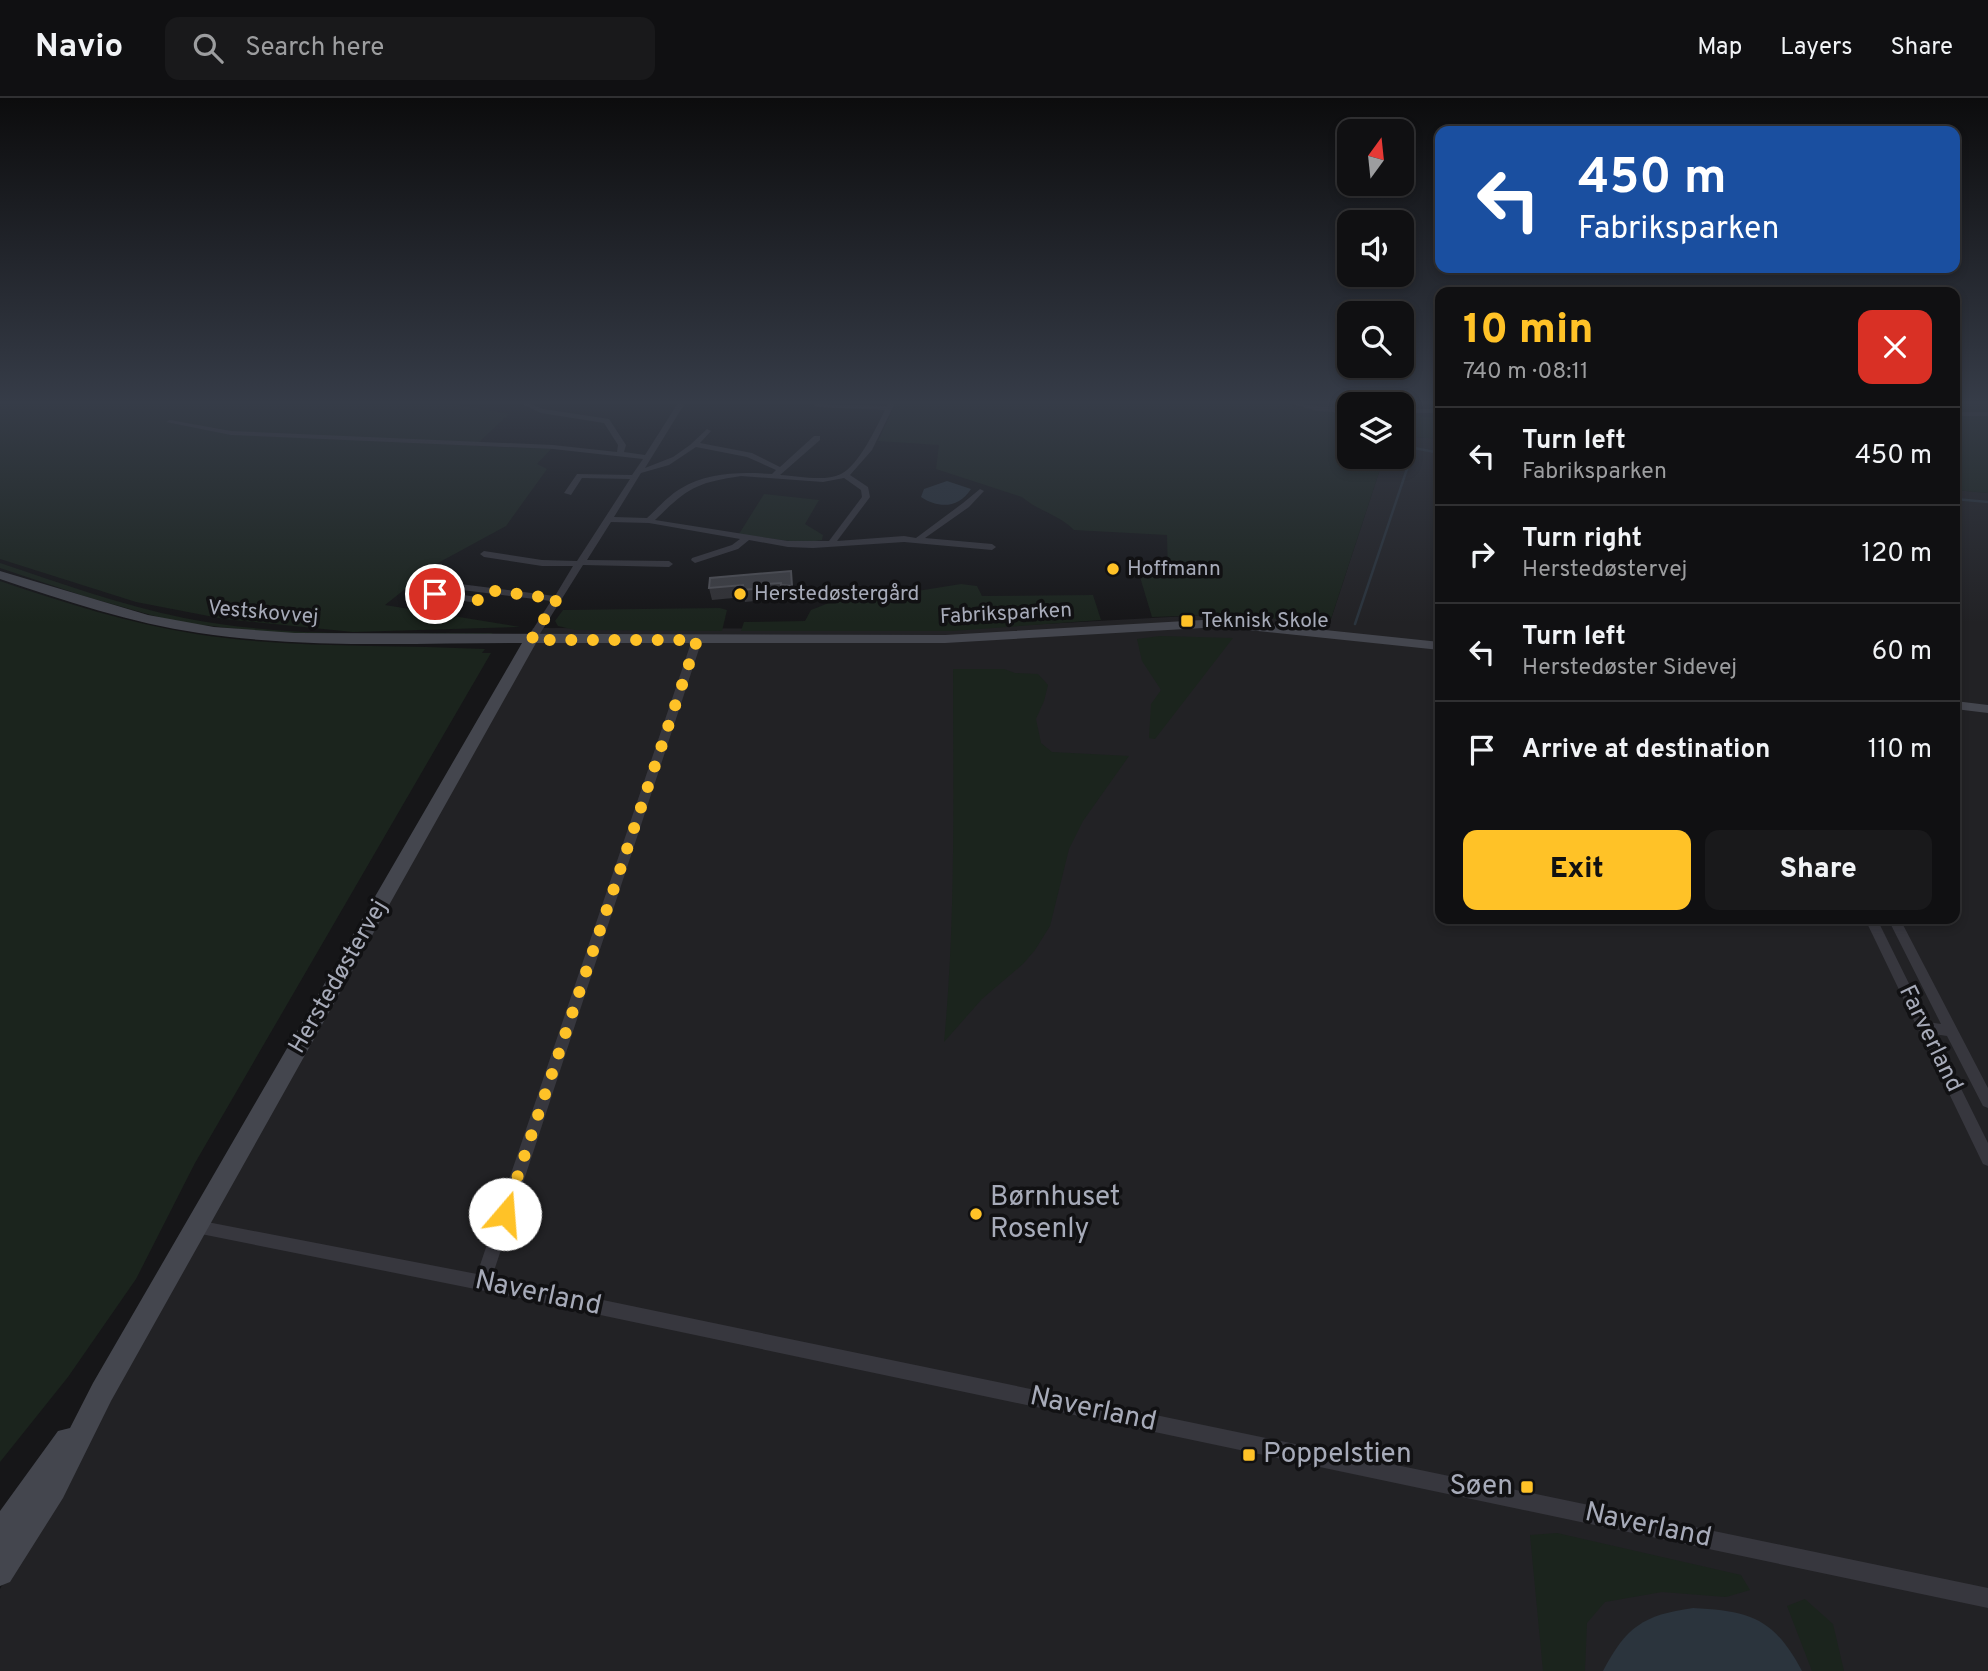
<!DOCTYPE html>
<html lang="en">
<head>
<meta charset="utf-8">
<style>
	:root { --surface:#101012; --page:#19191b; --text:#f1f3f6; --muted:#9c9d9f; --line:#303032; --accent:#ffc227 }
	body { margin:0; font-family:Overpass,sans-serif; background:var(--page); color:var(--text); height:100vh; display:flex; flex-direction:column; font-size:26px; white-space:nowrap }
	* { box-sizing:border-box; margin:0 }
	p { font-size:23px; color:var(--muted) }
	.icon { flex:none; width:38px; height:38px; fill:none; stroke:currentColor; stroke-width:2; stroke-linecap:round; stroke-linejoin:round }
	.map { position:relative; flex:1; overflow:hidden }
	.side { position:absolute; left:1435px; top:189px; width:525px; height:637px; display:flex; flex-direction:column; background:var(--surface); border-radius:14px; box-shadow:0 4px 10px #0003,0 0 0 2px var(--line) }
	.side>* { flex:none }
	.banner { position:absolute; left:1435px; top:28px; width:525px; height:147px; border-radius:14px; box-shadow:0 4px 10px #0003,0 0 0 2px var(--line); background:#1a4fa0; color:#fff; overflow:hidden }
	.needle { width:46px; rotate:15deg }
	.tools { position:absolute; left:1337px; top:21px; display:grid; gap:14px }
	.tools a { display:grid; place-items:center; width:77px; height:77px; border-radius:14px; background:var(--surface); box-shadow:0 4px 10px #0003,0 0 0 2px var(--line); font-size:35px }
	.pin { position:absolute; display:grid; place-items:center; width:60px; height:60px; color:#fff; margin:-30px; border:4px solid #fff; border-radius:50%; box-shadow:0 2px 7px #0007 }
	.me { position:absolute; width:77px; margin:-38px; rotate:18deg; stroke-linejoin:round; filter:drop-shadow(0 0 5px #0008) }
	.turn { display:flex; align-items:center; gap:24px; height:147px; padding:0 28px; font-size:32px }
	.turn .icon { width:91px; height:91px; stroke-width:2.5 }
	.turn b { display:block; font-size:49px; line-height:60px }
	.round { display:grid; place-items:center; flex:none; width:74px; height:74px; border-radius:14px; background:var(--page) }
	.summary { display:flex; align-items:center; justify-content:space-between; height:119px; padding:0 28px }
	h1 { font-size:42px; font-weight:800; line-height:52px; color:var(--accent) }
	.primary-button { display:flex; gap:14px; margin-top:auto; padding:14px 28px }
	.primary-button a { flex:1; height:80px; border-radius:14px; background:var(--accent); color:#111; font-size:28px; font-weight:800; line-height:80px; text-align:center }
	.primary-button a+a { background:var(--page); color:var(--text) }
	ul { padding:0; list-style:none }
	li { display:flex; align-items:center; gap:21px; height:98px; padding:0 28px; border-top:2px solid var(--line) }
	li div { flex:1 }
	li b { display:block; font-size:26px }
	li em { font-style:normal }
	header { display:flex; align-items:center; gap:42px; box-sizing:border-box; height:98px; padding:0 35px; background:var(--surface); border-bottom:2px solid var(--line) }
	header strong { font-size:33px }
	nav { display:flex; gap:38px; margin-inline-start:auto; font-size:24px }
	.search { width:490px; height:63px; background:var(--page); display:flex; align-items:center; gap:18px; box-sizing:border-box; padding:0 24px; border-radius:14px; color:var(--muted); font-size:26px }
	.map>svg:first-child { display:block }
</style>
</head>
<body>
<header>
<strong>Navio</strong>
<div class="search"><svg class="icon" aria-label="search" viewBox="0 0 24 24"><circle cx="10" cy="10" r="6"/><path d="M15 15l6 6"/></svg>Search here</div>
<nav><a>Map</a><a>Layers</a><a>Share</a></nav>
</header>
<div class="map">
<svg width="1988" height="1573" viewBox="0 0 1988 1573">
	<rect width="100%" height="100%" fill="#161618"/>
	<path fill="#222225" d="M1416 339 1440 341V821H1955V392L1988 395V1573H0V1491L533 530 952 531 1225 516 1330 524 1384 359H1402V343Z"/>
	<g fill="#1b241d">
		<path d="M0 305H460L458 307 509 316 475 348 551 351 537 366 547 371 506 428 438 465 385 507 520 529 353 534 224 521 136 504 0 461Z"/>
		<path d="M896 305H1285L1301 310 1332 311 1310 306 1382 305 1349 306V310L1336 311 1349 312V359H1384L1330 524 1211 517 1152 519 1140 479 1168 478 1167 437 1074 432C1060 417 1038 413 1022 399L936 371 939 347 878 343Z"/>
		<path d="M1955 305H1988V395L1955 392Z"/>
		<path d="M1402 313H1412L1416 318 1440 320V341L1416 339 1402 343Z"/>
		<path d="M764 396 819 402 805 426 823 437 822 442 803 445 739 436Z"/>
		<path d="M0 465C60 485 121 507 184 520 285 540 390 535 493 535L489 538 275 535 176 524 87 499 0 470Z"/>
		<path d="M0 483C65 505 128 525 196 536 291 551 389 546 485 551L482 555H491L195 1065 136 1181 68 1279 0 1364Z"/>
		<path d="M961 486 977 488 982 498 1093 497 1101 522 952 533H741L744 524 805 523 811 512 839 501 875 492 911 494Z"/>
		<path d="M720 510 727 512 722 533 575 532 558 528 555 523 563 512Z"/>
		<path d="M1160 538 1233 540 1155 641 1149 640 1151 606 1161 592 1142 563 1137 541Z"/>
		<path d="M953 571H1004L1015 575 1038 576 1048 587 1044 603 1036 621 1041 645 1052 654 1129 658 1083 723 1069 751 1050 828 1035 852 1023 866 982 901 944 944C956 820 953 695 953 571Z"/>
		<path d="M1557 1435 1741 1477 1750 1492 1726 1499 1662 1494 1605 1504 1587 1525 1585 1573H1543L1530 1437Z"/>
		<path d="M1805 1501 1833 1526 1844 1573H1812L1787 1508Z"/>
	</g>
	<g fill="#2b343d">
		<path d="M947 383 971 391C959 410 939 411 921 399L924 391Z"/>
		<path d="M1693 1510C1750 1513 1774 1520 1802 1573H1603C1626 1529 1643 1517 1693 1510Z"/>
	</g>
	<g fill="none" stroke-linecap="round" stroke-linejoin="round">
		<g stroke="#2b343d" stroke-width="2.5">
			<path d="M1955 401 1988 404"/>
			<path d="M1355 526 1414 350 1440 355"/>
		</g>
		<g fill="#37373e" fill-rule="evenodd">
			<path d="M520 305H529L543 311 609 321 626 347 624 354 645 357 678 305H685L645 370 673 359 690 347 707 331 711 333 700 345 752 355 780 369 814 338H820V342L780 377C799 378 824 384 841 376 859 367 876 330 885 312L817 309 814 307 815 306 887 308 888 305H895L872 352 850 377 868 389 870 399 837 443 904 438 916 440 963 405 980 391 984 393 969 409 925 440 992 446 996 449 992 452 904 444 813 450 788 449 749 442 738 451 695 465 691 462 692 460 732 447 740 441 649 425 611 424 587 462 669 463 673 466 669 469 583 467 536 542 531 545 526 542 551 503 446 490 441 494 478 499 483 502 478 505 434 499 429 496 444 484 555 498 573 468H542L484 459 480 456 484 453 542 462 577 463 630 381 582 380 571 397 564 395 577 376 632 377 643 361 553 351 231 337 166 324 170 322 231 333 553 347 617 354 618 347 604 325 541 315ZM696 349 747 359 776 372 772 376C740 374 708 374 680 391 668 398 657 411 647 420L614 419 641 375 669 367ZM741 378 823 384 844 380 861 392 862 399 829 443H788L655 422C688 390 695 385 741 378Z"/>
			<path d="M1289 305 1349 311V315L1317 313Z"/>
			<rect x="1402" y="311" width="38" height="4"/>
			<rect x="1955" y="314" width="33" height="4"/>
			<path d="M697 539 702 542 492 1179 1988 1490V1510L515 1199 191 1134 189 1129 191 1124 197 1122 477 1176 692 542Z"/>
			<path d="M1865 821H1877L1928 924 1941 926 1888 821H1900L1988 990V1010L1983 1008 1947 938 1934 936 1988 1045V1068L1983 1066Z"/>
		</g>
		<g fill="#44464e" fill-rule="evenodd">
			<path d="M0 473 148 517 214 529 295 535 945 537 1220 521 1440 544V552L1220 529 945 545H536L111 1303 63 1400 10 1484 0 1488V1413L58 1333 70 1330 93 1285 522 545C415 545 306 551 199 535 131 525 65 503 0 481Z"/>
			<path d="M1955 603 1988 607V615L1955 611Z"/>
		</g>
	</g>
	<path fill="#323236" d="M791 473 794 500 782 499V496L755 499V503L745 504 744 499 712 502 709 490Z"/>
	<path fill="#3e3f44" stroke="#4f5056" stroke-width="2" d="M791 473 792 488 781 487V485L753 487V491L743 492V487L709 490 710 480Z"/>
	<linearGradient id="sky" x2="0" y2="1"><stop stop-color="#0c0c0d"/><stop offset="0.58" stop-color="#363c48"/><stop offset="1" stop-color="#363c48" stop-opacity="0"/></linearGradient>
	<rect width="1988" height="525" fill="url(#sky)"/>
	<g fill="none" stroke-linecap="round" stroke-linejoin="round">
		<path stroke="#ffc227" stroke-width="12" stroke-dasharray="0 21.6" d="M435 496 478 502 488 492 557 501 531 542H697L505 1116"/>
	</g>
	<g fill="#ffc227" stroke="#111113" stroke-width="2.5">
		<circle cx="1113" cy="471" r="7"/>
		<circle cx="740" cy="496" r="7"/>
		<rect x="1180" y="516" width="14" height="14" rx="3.5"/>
		<circle cx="976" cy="1116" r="7"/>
		<rect x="1242" y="1350" width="14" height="14" rx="3.5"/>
		<rect x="1520" y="1382" width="14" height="14" rx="3.5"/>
	</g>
	<g text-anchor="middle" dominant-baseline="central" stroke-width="7" stroke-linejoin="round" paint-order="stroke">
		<g font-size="21" fill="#a7abb9" stroke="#111113" text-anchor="start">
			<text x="1127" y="471">Hoffmann</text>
			<text x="754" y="496">Herstedøstergård</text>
			<text x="1201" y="523">Teknisk Skole</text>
		</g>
		<g font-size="21" fill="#a7abb9" stroke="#111113">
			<text transform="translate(263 515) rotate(5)">Vestskovvej</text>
			<text transform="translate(1006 516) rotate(-3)">Fabriksparken</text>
		</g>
		<g font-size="24" fill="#a7abb9" stroke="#111113">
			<text transform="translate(339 879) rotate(-60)">Herstedøstervej</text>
			<text transform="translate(1930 941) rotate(64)">Farverland</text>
		</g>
		<g font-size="28" fill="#a7abb9" stroke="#111113" text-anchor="start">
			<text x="990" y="1100">Børnhuset<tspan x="990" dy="32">Rosenly</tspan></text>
			<text x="1263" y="1357">Poppelstien</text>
			<text x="1513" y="1389" text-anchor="end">Søen</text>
		</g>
		<g font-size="28" fill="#a7abb9" stroke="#111113">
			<text transform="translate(538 1196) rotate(12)">Naverland</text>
			<text transform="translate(1093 1312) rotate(12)">Naverland</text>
			<text transform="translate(1648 1428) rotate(12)">Naverland</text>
		</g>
	</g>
</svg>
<div class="tools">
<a><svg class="needle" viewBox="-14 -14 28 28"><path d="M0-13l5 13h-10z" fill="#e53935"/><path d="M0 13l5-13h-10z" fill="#9c9d9f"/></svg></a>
<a><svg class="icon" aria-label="sound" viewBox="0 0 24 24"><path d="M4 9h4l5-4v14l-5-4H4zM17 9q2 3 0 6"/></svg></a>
<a><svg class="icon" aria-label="search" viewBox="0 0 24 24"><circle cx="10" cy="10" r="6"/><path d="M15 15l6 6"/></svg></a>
<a><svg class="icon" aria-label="layers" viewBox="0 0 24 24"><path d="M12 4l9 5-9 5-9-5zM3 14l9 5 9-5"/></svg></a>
</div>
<div class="pin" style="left:435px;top:496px;background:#d93025"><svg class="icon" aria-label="arrive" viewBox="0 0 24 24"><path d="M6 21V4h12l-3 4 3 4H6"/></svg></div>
<svg class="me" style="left:505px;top:1116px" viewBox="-20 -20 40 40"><circle r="19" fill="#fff"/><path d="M0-13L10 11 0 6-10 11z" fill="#ffc227"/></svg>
<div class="banner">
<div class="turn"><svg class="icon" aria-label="left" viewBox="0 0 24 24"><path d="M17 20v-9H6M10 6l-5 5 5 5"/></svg><div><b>450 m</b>Fabriksparken</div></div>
</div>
<section class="side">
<div class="summary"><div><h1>10 min</h1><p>740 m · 08:11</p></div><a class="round" style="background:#d93025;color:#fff"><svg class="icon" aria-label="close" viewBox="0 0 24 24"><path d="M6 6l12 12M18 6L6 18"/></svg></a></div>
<ul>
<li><svg class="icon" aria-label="left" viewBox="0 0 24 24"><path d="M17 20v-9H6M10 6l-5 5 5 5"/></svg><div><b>Turn left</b><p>Fabriksparken</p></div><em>450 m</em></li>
<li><svg class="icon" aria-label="right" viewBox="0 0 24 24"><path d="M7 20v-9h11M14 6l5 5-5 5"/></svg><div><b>Turn right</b><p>Herstedøstervej</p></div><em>120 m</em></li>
<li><svg class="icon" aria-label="left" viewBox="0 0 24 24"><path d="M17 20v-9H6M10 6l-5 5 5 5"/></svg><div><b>Turn left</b><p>Herstedøster Sidevej</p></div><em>60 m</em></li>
<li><svg class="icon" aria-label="arrive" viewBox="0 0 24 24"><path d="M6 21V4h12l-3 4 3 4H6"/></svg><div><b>Arrive at destination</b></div><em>110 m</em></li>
</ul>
<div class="primary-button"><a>Exit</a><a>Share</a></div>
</section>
</div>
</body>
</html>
